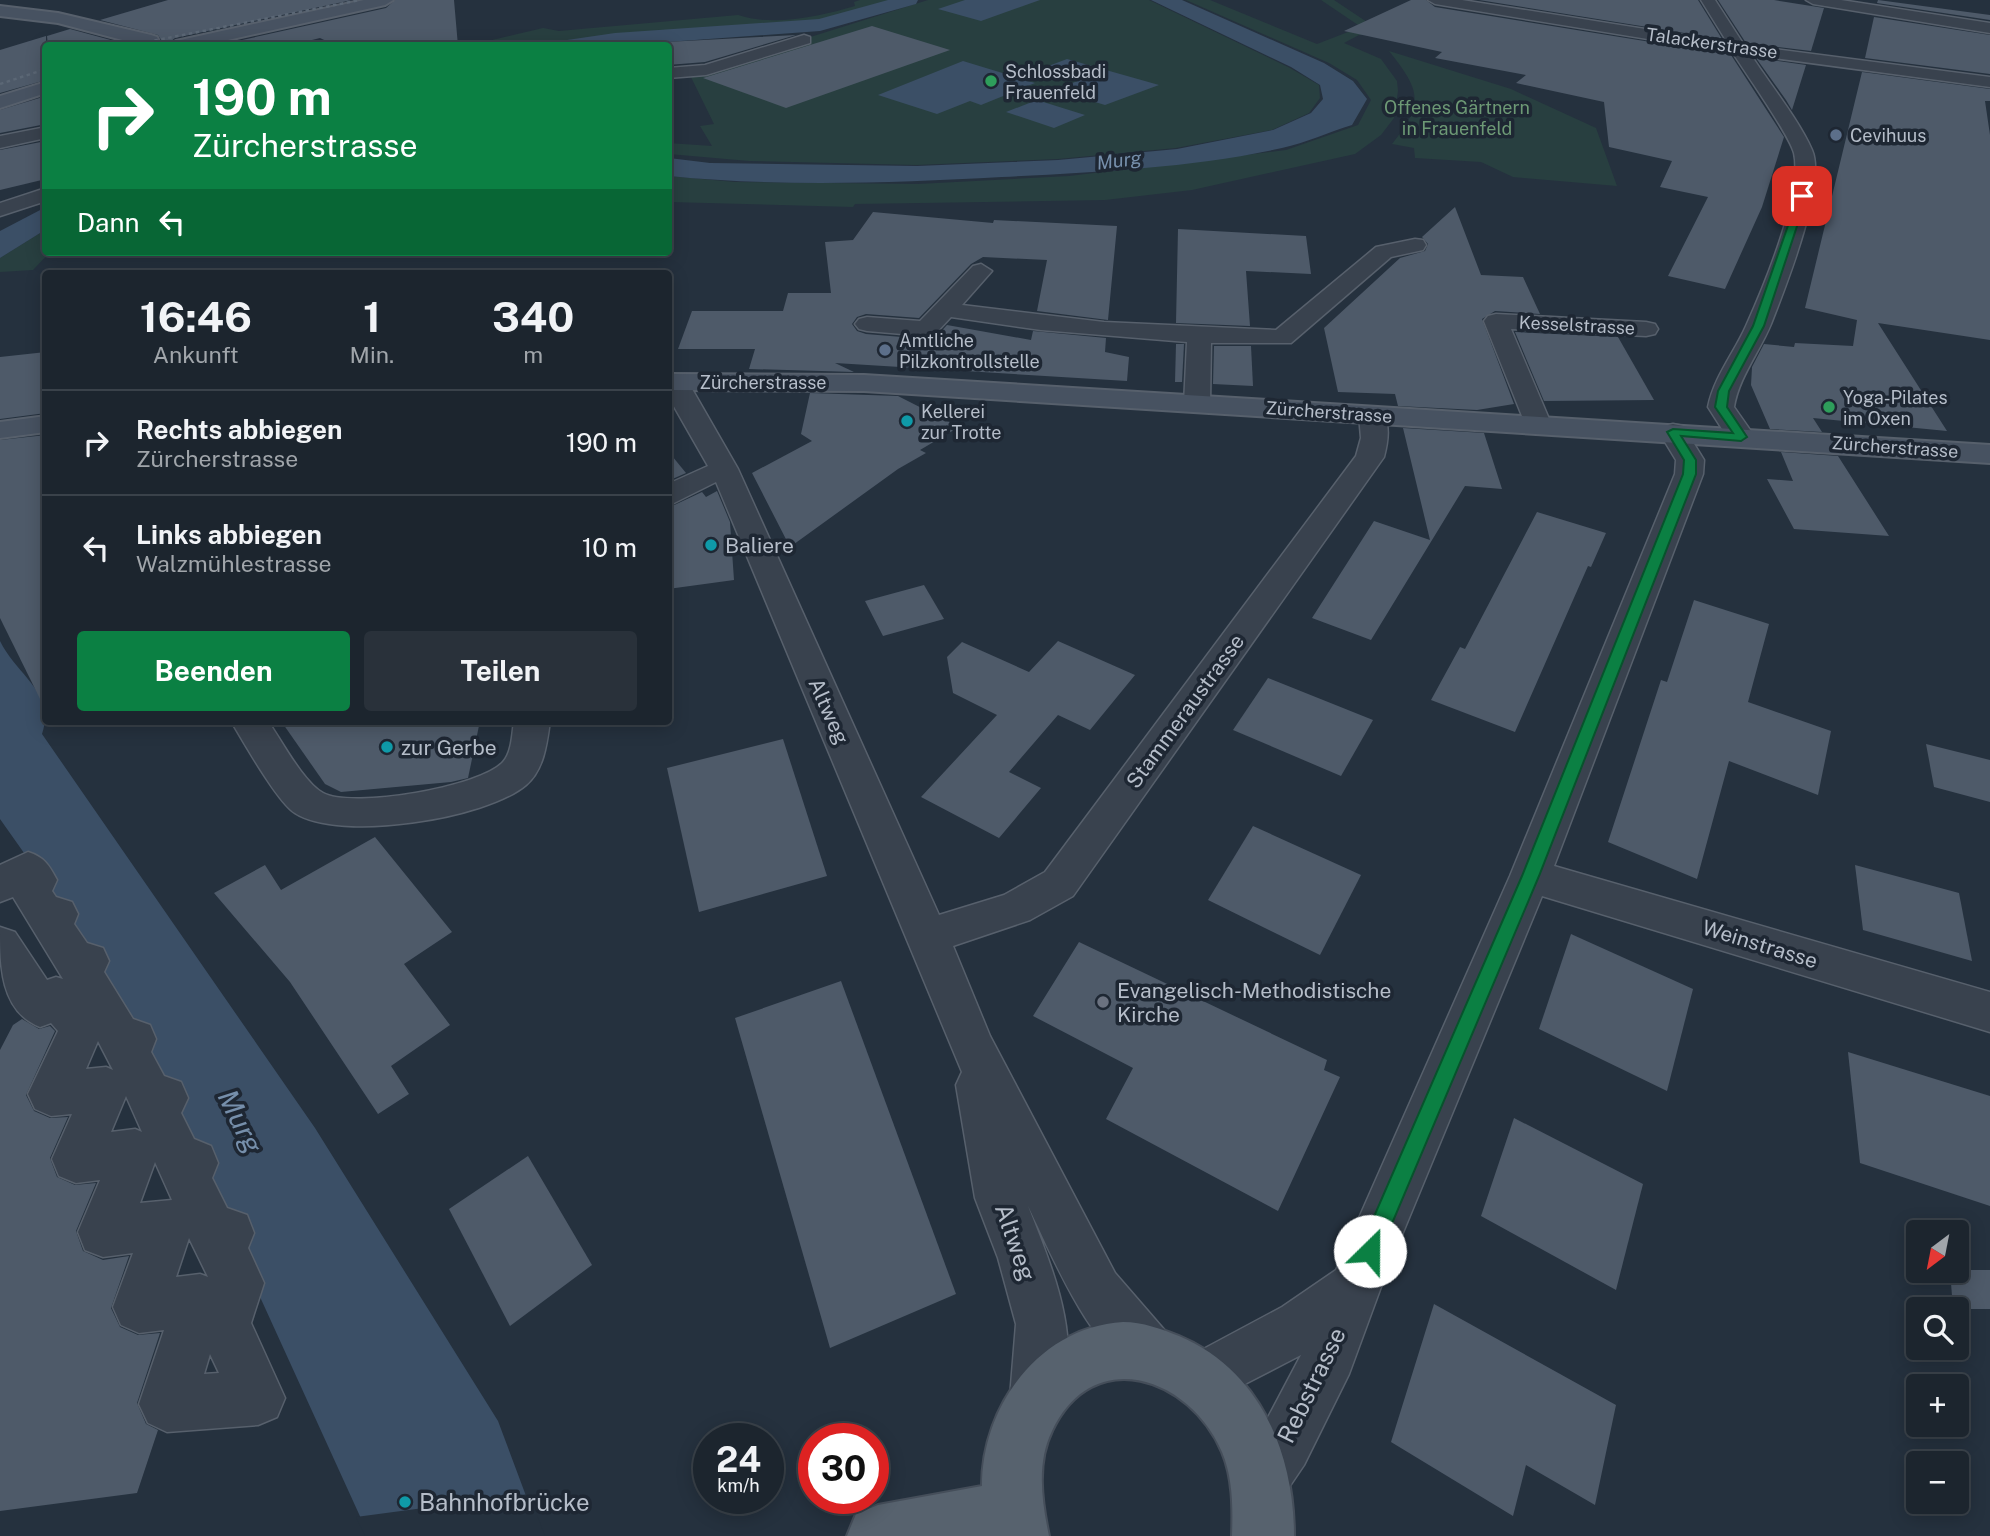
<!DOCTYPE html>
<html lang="de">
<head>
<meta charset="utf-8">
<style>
	:root { --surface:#1c252e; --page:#29313a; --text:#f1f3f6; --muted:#a0a5aa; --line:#3a424a; --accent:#0b8043 }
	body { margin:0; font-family:"Public Sans",sans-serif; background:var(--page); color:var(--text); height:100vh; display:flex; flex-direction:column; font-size:26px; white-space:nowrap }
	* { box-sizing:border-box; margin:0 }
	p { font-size:23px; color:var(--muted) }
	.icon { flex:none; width:38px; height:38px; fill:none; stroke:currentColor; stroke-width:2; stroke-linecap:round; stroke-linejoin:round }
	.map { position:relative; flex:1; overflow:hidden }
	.details { position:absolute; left:42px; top:270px; width:630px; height:455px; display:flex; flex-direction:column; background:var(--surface); border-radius:7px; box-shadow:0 4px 18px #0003,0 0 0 2px var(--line) }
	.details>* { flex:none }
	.hud { position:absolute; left:42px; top:42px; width:630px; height:214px; border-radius:7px; box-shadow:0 4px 18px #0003,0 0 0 2px var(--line); background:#0b8043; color:#fff; overflow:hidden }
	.needle { width:46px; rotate:212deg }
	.buttons { position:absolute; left:1906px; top:1220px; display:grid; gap:14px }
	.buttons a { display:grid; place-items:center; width:63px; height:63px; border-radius:7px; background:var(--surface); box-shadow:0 4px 18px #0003,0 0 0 2px var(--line); font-size:35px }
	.speed { position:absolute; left:693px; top:1423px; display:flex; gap:14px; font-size:35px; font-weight:700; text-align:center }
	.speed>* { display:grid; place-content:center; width:91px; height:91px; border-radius:50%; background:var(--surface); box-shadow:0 4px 18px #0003,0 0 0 2px var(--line); line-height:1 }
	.speed small { font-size:18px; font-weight:400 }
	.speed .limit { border:10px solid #d22; background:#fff; color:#111 }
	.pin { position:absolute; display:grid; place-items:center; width:60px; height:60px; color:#fff; margin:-30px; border-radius:14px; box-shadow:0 4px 10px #0006 }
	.me { position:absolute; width:77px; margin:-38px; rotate:23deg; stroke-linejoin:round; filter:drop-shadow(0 0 5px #0008) }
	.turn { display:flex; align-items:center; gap:24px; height:147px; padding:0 35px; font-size:32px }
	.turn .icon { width:91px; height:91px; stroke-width:2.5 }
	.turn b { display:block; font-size:49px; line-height:60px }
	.then { display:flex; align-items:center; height:66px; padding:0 35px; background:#0003; gap:14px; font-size:26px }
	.eta { display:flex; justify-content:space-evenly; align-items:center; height:119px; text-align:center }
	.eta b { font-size:42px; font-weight:700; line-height:49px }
	.primary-button { display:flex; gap:14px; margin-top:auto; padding:14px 35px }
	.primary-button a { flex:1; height:80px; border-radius:7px; background:var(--accent); color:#fff; font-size:28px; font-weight:700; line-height:80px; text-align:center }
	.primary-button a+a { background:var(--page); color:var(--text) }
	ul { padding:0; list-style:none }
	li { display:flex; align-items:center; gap:21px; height:105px; padding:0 35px; border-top:2px solid var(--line) }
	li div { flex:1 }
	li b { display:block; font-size:26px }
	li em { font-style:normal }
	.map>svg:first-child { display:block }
</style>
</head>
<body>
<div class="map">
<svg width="1990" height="1536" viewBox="0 0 1990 1536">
	<rect width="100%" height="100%" fill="#25313e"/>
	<g fill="#283f40">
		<path d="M860 0H896L817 23 544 45H471L543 28 559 31 738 15C773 27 821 16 855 6L854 2Z"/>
		<path d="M928 0H1149L1290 68 1319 85 1320 98 1309 113 1272 130 1176 148 1058 159 916 165 749 161 669 154 668 143 712 146 700 126 714 124 690 75Z"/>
		<path d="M1186 0H1210L1317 44 1361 27 1321 0H1334L1385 34 1359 35 1344 43 1381 59 1397 81 1398 91 1394 118 1381 135 1355 154 1192 190 1105 200 855 204 853 207 669 202V176L735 182 918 184 1069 176 1286 150 1358 125 1371 100 1357 80 1329 63Z"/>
		<path d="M1389 51 1511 89 1596 128 1617 186 1513 177 1481 162 1415 158 1414 148 1392 144C1426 102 1419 89 1389 51Z"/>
		<path d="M45 230 46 252H50L33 270 0 272V258Z"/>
	</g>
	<g fill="#3b4f66">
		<path d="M965 0H1040L981 21 938 9Z"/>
		<path d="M1151 0H1182L1324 63 1353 81 1367 99 1352 125C1329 132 1306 143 1282 148 1191 168 1095 172 1002 177 892 183 778 187 669 176V158L710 163 917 166 1058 160 1177 149 1273 130 1311 113 1323 99 1320 85 1291 67Z"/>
		<path d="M1067 59 1159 85 1105 105 1055 90 1080 80 1043 68Z"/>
		<path d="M963 61 1035 83 981 105 970 101 937 114 878 95Z"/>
		<path d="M1037 100 1085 115 1054 128 1006 112Z"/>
		<path d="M44 208 45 230 0 258V231Z"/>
		<path d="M0 641C17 676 56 692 42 734L315 1128 498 1421 541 1536H369L167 1093 41 877 0 819Z"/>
	</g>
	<path fill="#25313e" d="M529 1494 545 1536H365L356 1517Z"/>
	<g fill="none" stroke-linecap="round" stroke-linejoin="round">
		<path fill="#3b4f66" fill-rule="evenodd" d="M888 0H918L916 4 820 31 612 46H557L567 40 615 33 819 19Z"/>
	</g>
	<g fill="#4e5a69">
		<path d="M168 0H352L175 38 165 46 158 35 100 20Z"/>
		<path d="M395 0H454L458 46H337L320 38 288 46H215L386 8Z"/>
		<path d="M1411 0H1426L1435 7 1731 55 1784 137 1762 207 1725 289 1668 276 1708 197 1660 187 1672 161 1609 147 1604 102 1516 83 1526 75 1435 58 1442 52 1344 31Z"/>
		<path d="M1479 0H1698L1722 39Z"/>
		<path d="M1718 0H1774L1824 8 1811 51 1746 43Z"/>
		<path d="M1878 0 1990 15V20L1877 3Z"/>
		<path d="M1874 17 1990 35V74L1865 58Z"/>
		<path d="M872 26 950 50 786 108 703 78Z"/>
		<path d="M70 29 133 46H48L47 36Z"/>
		<path d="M796 35 705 62 668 65V46L610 45Z"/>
		<path d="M46 36V80L0 93V50Z"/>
		<path d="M1756 58 1806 65 1792 110 1786 100Z"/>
		<path d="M1862 72 1990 89V101H1985L1990 135V340L1878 323 1947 431 1813 418 1822 432 1770 429 1751 385 1752 367 1764 344 1794 347 1795 343 1853 346 1857 320 1805 308Z"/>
		<path d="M46 96V124L0 133V110Z"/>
		<path d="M46 141V179L0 190V150Z"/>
		<path d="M1455 207 1481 275 1523 277 1540 314 1495 311 1482 319 1514 404 1477 410 1398 406 1395 394 1338 392 1324 328 1400 258 1425 251 1428 244 1422 237Z"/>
		<path d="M873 212 993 223 994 220 1117 226 1108 320 1037 311 1047 260 983 257 971 264 919 318 866 314 857 317 852 324 857 331 866 334 926 339 937 336 947 325 1031 340 1033 331 1106 338 1105 352 1129 357 1127 381 835 363 854 372 749 369 755 349H678L692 311H783L788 293H831L825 242 853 240Z"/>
		<path d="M1178 229 1306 236 1311 274 1246 271 1250 326 1176 323Z"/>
		<path d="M1515 332 1618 337 1654 400 1544 401Z"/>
		<path d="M1176 344H1184L1182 382H1175Z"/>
		<path d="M1214 346H1251L1253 386 1213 384Z"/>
		<path d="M46 352V413L0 419V357Z"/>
		<path d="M810 393 898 396 959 427 920 450 926 453 898 469 790 547 752 473 812 441 801 434Z"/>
		<path d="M1403 428 1484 433 1502 489 1465 486 1371 640 1312 618 1374 521 1430 540Z"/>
		<path d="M46 435V711L0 618V440Z"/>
		<path d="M668 451 686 473 668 481Z"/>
		<path d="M1781 452 1838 456 1889 536 1794 529 1767 479 1793 481Z"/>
		<path d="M717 491 730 522 734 580 668 589V508L702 492 706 497Z"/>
		<path d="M1537 512 1606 533 1591 567 1588 566 1515 732 1431 700 1460 647 1465 649Z"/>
		<path d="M924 585 944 619 883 636 865 601Z"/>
		<path d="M1694 600 1769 624 1748 702 1831 731 1818 795 1729 761 1697 879 1608 842 1661 680 1667 682Z"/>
		<path d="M1058 641 1135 675 1090 730 1058 715 1009 772 1041 788 999 838 921 797 997 715 953 693 947 657 962 642 1029 672Z"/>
		<path d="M1268 678 1373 720 1341 776 1233 730Z"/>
		<path d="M281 721H480L468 778 451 782 341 792 325 784Z"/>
		<path d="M783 739 827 876 699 912 667 768Z"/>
		<path d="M1926 744 1990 760V802L1934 787Z"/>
		<path d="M1253 826 1361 875 1320 955 1208 900Z"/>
		<path d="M375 837 452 932 404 964 450 1025 391 1066 409 1094 378 1114 290 982 214 893 265 865 281 890Z"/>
		<path d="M1855 865 1959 893 1972 961 1863 930Z"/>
		<path d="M1571 934 1693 989 1667 1091 1539 1029Z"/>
		<path d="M1079 942 1327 1060 1324 1070 1340 1077 1278 1211 1106 1119 1133 1068 1033 1016Z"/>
		<path d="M841 981 956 1294 830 1348 735 1018Z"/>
		<path d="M22 1019 39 1029 50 1026 55 1031 26 1095 34 1111 50 1118 68 1117 50 1158 57 1177 75 1185 96 1183 76 1231 83 1251 103 1260 129 1256 111 1308 120 1327 138 1335 160 1333 137 1403 146 1424 158 1430 137 1493 0 1511V1050L13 1025Z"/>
		<path d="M1848 1052 1990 1096V1206L1860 1163Z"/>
		<path d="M1514 1118 1643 1184 1616 1290 1481 1216Z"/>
		<path d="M528 1156 592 1265 510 1326 449 1209Z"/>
		<path d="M1950 1270H1990V1309H1953Z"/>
		<path d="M1434 1304 1616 1405 1595 1505 1526 1465 1513 1516 1391 1442Z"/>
	</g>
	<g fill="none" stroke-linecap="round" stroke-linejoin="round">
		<defs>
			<g id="street">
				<path d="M1428 0H1462L1727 42 1701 0H1715L1744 45 1990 77V87L1751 55C1769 83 1799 120 1812 150 1827 184 1785 288 1771 324 1759 353 1739 377 1734 407L1755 437 1751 443H1731L1708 407C1714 377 1734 353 1746 326 1764 286 1803 193 1794 153 1789 134 1746 74 1733 53L1435 4Z"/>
				<path d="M1806 0H1841L1990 23V33L1813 4Z"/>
				<path d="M804 35 810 37V43L706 75 668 78V68L705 65Z"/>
				<path d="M46 127V138L0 148V136Z"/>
				<path d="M46 188V201L0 216V203Z"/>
				<path d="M1415 239 1423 240 1426 245 1423 250 1391 257 1291 343H1211L1210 404 1206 410H1188L1184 404 1187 342 1041 330 951 317 935 334 926 336 867 331 859 329 855 324 859 319 867 317 920 321 973 266 981 264 992 271 962 305 1104 322 1276 330 1376 247Z"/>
				<path d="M1496 314 1646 322 1655 324 1658 329 1655 334 1646 336 1511 329 1552 426 1548 432H1530L1526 426 1484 321 1488 316Z"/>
				<path d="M675 374 684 377 688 382 738 469 939 915 1004 895 1045 872 1356 456 1361 438 1359 415 1363 409H1381C1391 424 1388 441 1384 457L1073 896 1030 920 953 946 990 1036 1115 1273 1167 1333 1175 1352 1167 1371 1148 1379C1092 1356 1054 1259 1028 1206 1054 1273 1086 1345 1056 1416L1037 1424 1018 1416 1010 1397 1016 1324 998 1258 975 1198 956 1085 962 1072 716 482 668 506V484L708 466 668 396V376Z"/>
				<path d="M1673 424 1683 426 1704 460 1703 474 1554 866 1990 992V1032L1542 896 1385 1276 1349 1374 1304 1465 1281 1499 1261 1508 1241 1499 1232 1479 1241 1459 1264 1425 1301 1355 1202 1406 1183 1398 1175 1379 1183 1360 1282 1307 1336 1270 1510 876 1675 474 1676 460 1659 432 1663 426Z"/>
				<path d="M231 721H268C281 740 304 783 323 793 352 809 481 787 503 762 512 752 512 734 514 721H550C547 743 544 770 526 785 486 819 340 842 295 813 278 803 243 741 231 721Z"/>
				<path d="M28 852C44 857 49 865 57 880L52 891 56 897 72 902 78 914 74 924 87 943 103 948 109 961 104 972 133 1019 150 1025 156 1039 151 1052 164 1076 181 1082 188 1098 181 1113 194 1139 211 1146 218 1163 212 1178 227 1208 247 1215 254 1233 248 1248 264 1283 251 1323 285 1398 277 1417 258 1425 167 1432 148 1423 139 1404 164 1330 139 1333 121 1325 113 1307 133 1253 103 1257 85 1250 78 1232 100 1180 76 1183 59 1176 52 1159 72 1114 51 1116 35 1109 28 1094 58 1031 51 1023 40 1027C0 1011 0 965 0 927L15 932 47 980 56 977 63 979 13 897 0 902V865ZM98 1041 113 1070 106 1067 86 1069ZM126 1096 142 1132 135 1129 111 1132ZM155 1162 172 1200 140 1203ZM189 1238 208 1277 200 1274 176 1277ZM210 1354 219 1373 204 1374Z"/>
			</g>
			<g id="secondary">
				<path d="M364 0H393L385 5 201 46H168L176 41Z"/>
				<path d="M0 6 58 13 151 35 157 37 161 46H145L58 23 0 16Z"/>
				<path d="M46 82V93L0 108V96Z"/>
				<path d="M668 374 864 375 1990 445V463L864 391 668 390Z"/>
				<path d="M46 416V432L0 438V422Z"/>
			</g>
			<path id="primary" d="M1123 1322C1143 1322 1161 1329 1179 1336 1260 1370 1294 1453 1294 1536H1232C1233 1508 1233 1478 1222 1452 1190 1377 1093 1344 1052 1431 1036 1463 1042 1503 1049 1536H847L856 1514 878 1505 982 1486C982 1405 1040 1327 1123 1322Z"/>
		</defs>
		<use href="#street" stroke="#57606c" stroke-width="3"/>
		<use href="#secondary" stroke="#57606c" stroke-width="4"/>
		<use href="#primary" stroke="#454e5a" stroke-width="4"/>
		<use href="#street" fill="#39424e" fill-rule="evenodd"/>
		<use href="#secondary" fill="#475261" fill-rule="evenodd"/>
		<use href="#primary" fill="#57626e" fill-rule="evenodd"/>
		<g stroke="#5b6775" stroke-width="2.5" stroke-dasharray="3.5 3.5" stroke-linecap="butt">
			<path d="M127 46 360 0"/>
			<path d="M0 84 46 69"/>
		</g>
	</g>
	<path fill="#0b8043" stroke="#07532c" stroke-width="2" d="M1799 194 1807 196 1764 326 1729 391 1727 407 1747 437 1741 441 1681 436 1696 460V474L1539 876 1377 1259 1370 1262 1362 1259 1359 1251 1522 876 1683 474 1684 460 1667 432 1673 429 1733 433 1715 407 1718 391 1753 326Z"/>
	<g fill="#2e9e5b" stroke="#1e2733" stroke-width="2.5">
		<circle cx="991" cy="81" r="7"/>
		<circle cx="1829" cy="407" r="7"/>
	</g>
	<g fill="#5c6f8a" stroke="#1e2733" stroke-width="2.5">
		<circle cx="1836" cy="135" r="7"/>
		<circle cx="885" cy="350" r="7"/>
	</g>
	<g fill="#0f9aa8" stroke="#1e2733" stroke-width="2.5">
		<circle cx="907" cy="421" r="7"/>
		<circle cx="711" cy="545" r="7"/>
		<circle cx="387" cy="747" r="7"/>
		<circle cx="405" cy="1502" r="7"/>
	</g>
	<circle fill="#6b7280" stroke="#1e2733" stroke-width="2.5" cx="1103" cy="1002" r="7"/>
	<g text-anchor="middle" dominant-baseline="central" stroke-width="7" stroke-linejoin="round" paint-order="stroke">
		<g font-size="18" fill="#b5bdc9" stroke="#1e2733">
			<text transform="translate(1712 43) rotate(8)">Talackerstrasse</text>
			<text transform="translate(1577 325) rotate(3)">Kesselstrasse</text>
			<text x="763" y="382">Zürcherstrasse</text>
			<text transform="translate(1329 412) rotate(4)">Zürcherstrasse</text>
			<text transform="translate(1895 447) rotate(4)">Zürcherstrasse</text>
		</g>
		<g font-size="18" fill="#b5bdc9" stroke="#1e2733" text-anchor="start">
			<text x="1005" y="71">Schlossbadi<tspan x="1005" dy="21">Frauenfeld</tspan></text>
			<text x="1850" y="135">Cevihuus</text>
			<text x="899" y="340">Amtliche<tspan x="899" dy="21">Pilzkontrollstelle</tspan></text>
			<text x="1843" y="397">Yoga-Pilates<tspan x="1843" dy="21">im Oxen</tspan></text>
			<text x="921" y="411">Kellerei<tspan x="921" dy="21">zur Trotte</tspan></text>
		</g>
		<g font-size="18" fill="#6d9975" stroke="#1e2733">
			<text x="1457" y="107">Offenes Gärtnern<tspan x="1457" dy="21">in Frauenfeld</tspan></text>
		</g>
		<g font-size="19" font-style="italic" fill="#768fab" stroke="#1e2733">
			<text transform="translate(1119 160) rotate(-7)">Murg</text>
		</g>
		<g font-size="21" fill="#b5bdc9" stroke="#1e2733" text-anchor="start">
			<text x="725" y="545">Baliere</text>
			<text x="401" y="747">zur Gerbe</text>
			<text x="1117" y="990">Evangelisch-Methodistische<tspan x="1117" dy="24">Kirche</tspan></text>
		</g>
		<g font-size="21" fill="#b5bdc9" stroke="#1e2733">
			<text transform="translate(829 711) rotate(66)">Altweg</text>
			<text transform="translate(1185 711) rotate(-54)">Stammeraustrasse</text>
			<text transform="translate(1760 944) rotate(17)">Weinstrasse</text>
		</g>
		<g font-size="24" fill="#b5bdc9" stroke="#1e2733">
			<text transform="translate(1016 1242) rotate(71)">Altweg</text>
			<text transform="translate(1311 1385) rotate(-64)">Rebstrasse</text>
		</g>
		<g font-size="24" fill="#b5bdc9" stroke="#1e2733" text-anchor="start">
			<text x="419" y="1502">Bahnhofbrücke</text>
		</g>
		<g font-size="28" font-style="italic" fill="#768fab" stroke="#1e2733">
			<text transform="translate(241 1121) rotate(64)">Murg</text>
		</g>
	</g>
</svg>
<div class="buttons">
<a><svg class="needle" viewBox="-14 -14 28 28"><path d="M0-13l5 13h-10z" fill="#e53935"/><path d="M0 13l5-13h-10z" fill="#a0a5aa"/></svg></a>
<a><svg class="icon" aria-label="search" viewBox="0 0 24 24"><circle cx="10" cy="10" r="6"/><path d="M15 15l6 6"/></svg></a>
<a>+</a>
<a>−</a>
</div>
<div class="speed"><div>24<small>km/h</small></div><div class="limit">30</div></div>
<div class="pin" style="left:1802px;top:196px;background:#d93025"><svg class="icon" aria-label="arrive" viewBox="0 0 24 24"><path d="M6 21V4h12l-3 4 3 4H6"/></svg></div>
<svg class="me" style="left:1370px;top:1251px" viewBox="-20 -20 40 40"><circle r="19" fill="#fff"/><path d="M0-13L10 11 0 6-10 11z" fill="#0b8043"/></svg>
<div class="hud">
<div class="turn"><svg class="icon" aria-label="right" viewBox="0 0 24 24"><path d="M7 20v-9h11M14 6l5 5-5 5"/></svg><div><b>190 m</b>Zürcherstrasse</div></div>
<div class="then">Dann<svg class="icon" aria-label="left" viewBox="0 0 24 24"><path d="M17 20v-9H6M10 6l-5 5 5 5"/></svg></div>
</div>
<section class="details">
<div class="eta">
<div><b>16:46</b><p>Ankunft</p></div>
<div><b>1</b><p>Min.</p></div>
<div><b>340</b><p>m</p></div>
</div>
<ul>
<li><svg class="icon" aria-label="right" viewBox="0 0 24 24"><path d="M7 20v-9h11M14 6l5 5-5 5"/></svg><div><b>Rechts abbiegen</b><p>Zürcherstrasse</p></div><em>190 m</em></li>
<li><svg class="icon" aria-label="left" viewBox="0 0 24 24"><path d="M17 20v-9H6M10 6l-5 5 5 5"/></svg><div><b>Links abbiegen</b><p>Walzmühlestrasse</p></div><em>10 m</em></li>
</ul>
<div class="primary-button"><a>Beenden</a><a>Teilen</a></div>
</section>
</div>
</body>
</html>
